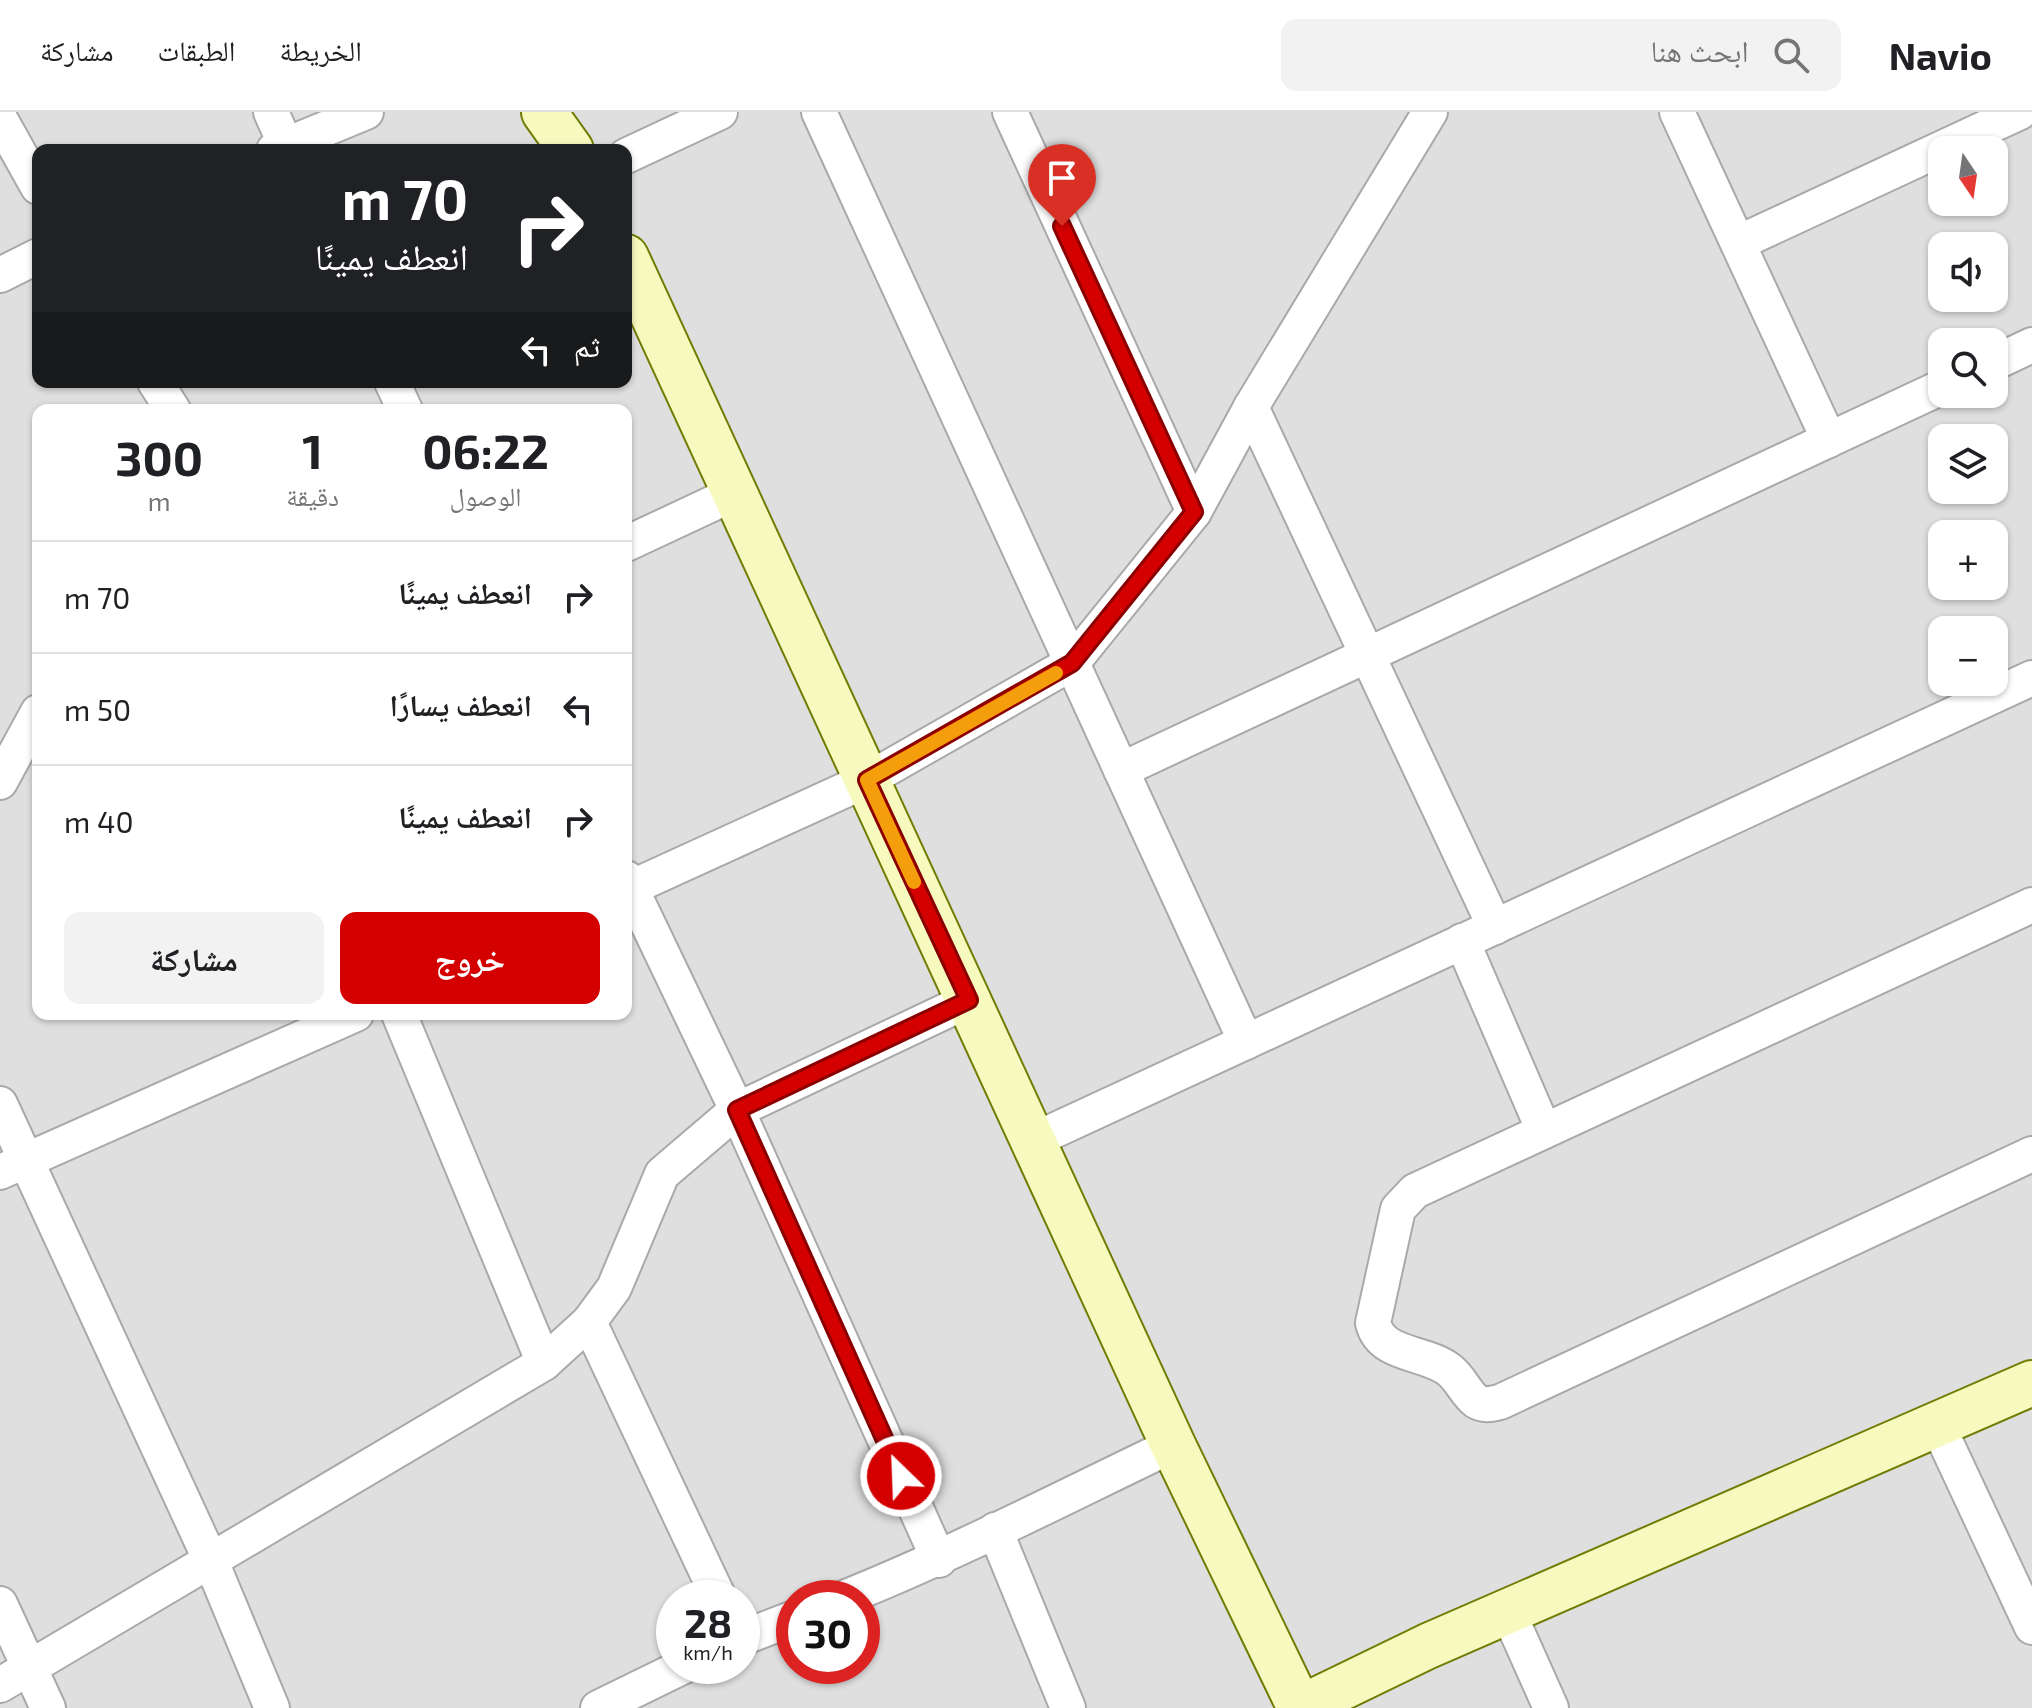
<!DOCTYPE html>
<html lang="ar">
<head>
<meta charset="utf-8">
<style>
	:root { --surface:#fff; --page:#f2f2f2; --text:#202124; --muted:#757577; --line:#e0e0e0; --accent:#d40000 }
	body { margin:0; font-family:"Exo 2","Noto Naskh Arabic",sans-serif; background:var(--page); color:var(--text); direction:rtl; height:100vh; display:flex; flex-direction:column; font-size:30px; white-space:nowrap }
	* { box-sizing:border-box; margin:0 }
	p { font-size:26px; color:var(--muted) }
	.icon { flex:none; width:44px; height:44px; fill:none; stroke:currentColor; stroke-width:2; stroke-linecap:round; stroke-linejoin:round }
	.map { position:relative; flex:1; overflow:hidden; direction:ltr }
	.details { position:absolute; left:32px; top:292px; width:600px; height:616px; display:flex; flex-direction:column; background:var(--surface); border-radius:16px; box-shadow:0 2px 6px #0004; direction:rtl }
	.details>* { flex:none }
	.top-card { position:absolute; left:32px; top:32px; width:600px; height:244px; border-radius:16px; box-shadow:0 2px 6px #0004; direction:rtl; background:#202124; color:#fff; overflow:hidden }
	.needle { width:52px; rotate:167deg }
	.controls { position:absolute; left:1928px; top:24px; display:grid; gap:16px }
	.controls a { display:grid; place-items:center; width:80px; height:80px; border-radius:16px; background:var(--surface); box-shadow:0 2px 6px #0004; font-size:40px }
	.speed { position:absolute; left:656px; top:1468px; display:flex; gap:16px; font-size:40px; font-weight:700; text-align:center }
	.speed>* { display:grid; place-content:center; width:104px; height:104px; border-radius:50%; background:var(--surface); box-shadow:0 2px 6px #0004; line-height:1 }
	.speed small { font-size:20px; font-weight:400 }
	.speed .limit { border:12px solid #d22; background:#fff; color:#111 }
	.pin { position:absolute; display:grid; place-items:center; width:68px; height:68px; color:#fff; margin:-82px -34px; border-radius:50% 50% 50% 0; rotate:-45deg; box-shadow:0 0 8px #0007 }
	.pin .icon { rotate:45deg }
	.me { position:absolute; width:88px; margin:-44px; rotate:336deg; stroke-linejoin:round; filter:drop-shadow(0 0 6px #0008) }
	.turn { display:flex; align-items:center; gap:28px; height:168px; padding:0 32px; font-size:36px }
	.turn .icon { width:104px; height:104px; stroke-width:2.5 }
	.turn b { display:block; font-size:56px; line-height:68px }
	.then { display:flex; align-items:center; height:76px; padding:0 32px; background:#0003; gap:16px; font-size:30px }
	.eta { display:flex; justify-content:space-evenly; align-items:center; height:136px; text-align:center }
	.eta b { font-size:48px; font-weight:700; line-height:56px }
	.button { display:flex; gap:16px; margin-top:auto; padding:16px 32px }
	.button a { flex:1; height:92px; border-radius:16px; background:var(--accent); color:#fff; font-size:32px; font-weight:700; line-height:92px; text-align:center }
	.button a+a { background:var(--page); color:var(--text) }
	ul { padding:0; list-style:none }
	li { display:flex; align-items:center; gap:24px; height:112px; padding:0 32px; border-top:2px solid var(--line) }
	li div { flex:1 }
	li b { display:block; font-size:30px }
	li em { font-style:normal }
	header { display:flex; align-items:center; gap:48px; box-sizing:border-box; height:112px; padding:0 40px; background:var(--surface); border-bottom:2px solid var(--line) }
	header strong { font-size:38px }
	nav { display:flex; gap:44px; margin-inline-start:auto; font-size:28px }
	.search { width:560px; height:72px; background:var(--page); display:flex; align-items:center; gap:20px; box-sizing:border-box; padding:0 28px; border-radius:16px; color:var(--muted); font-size:30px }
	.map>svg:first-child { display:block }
</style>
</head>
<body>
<header>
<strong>Navio</strong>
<div class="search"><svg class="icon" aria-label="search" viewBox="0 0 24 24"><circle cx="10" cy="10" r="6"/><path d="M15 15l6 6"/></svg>ابحث هنا</div>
<nav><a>الخريطة</a><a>الطبقات</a><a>مشاركة</a></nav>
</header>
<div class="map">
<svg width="2032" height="1596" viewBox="0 0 2032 1596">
	<rect width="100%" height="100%" fill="#f2efe9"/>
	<path fill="#e0dfdf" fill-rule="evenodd" d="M0 0H2032V1596H0ZM38 38H626V270H38ZM1942 38H1994V90H1942ZM1942 134H1994V186H1942ZM1942 230H1994V282H1942ZM38 298H626V902H38ZM1942 326H1994V378H1942ZM1942 422H1994V474H1942ZM1942 518H1994V570H1942ZM674 1486H742V1554H674ZM794 1486H862V1554H794Z"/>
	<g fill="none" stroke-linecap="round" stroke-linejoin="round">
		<defs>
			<g id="street">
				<path d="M271 0 288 38"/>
				<path d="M819 0 1246 930"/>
				<path d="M1010 0 1194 400"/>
				<path d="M1677 0 1829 328"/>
				<path d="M0 7 38 75"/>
				<path d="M274 38 366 0"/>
				<path d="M626 44 720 0"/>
				<path d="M1738 131 2020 0"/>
				<path d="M0 163 38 144"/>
				<path d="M1994 251 2032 233"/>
				<path d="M155 270 173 298"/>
				<path d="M392 270 405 298"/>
				<path d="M1251 295 1495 815"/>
				<path d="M626 432 735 381"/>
				<path d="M1121 658 1942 275"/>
				<path d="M0 670 38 600"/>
				<path d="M626 766 737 998 939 1448"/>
				<path d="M626 778 867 668 1072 551 1194 400 1251 295 1430 0"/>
				<path d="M2032 793 1415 1079 1398 1097 1373 1211C1381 1244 1423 1239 1448 1257 1460 1265 1465 1281 1476 1289 1484 1294 1491 1292 1500 1290L2032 1042"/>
				<path d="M1462 829 1544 1019"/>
				<path d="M399 902 544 1251"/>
				<path d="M0 992 210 1447 272 1596"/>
				<path d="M1034 1028 2032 566"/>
				<path d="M0 1060 356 902"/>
				<path d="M589 1210 719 1486"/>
				<path d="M1938 1314 2032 1515"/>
				<path d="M995 1418 1068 1596"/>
				<path d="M844 1486C956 1441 1064 1385 1173 1333"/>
				<path d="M0 1492 48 1596"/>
				<path d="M1509 1502 1551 1596"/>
				<path d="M742 1526 794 1506"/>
				<path d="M0 1573 544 1251 589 1210 614 1176 662 1062 737 998 969 888"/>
				<path d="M598 1596 684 1554"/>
			</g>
			<g id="secondary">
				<path d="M544 0 571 38"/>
				<path d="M626 145 1173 1333 1300 1596"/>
				<path d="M1300 1596 1428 1534 2032 1271"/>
			</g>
		</defs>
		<use href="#street" stroke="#a9a9a9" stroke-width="38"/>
		<use href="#secondary" stroke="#707d05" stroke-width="48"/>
		<use href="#street" stroke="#fff" stroke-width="34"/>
		<use href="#secondary" stroke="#f7fabf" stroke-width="44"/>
	</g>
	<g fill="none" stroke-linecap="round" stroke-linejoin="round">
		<defs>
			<path id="route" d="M901 1364 737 998 969 888 867 668 1072 551 1194 400 1062 114"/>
		</defs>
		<use href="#route" stroke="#8a0000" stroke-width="20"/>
		<use href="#route" stroke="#d40000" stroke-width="14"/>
		<path stroke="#f59e0b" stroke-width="14" d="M914 770 867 668 1056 561"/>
	</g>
</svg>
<div class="controls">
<a><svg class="needle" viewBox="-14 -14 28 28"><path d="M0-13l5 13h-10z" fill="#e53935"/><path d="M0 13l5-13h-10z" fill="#757577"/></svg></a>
<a><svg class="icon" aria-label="sound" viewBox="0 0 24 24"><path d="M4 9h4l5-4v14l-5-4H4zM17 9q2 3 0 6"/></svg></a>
<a><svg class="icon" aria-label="search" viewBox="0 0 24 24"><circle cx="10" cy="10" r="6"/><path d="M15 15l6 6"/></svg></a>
<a><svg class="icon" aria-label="layers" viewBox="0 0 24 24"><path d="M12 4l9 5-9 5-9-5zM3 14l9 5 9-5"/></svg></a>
<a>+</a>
<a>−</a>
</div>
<div class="speed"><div>28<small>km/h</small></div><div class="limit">30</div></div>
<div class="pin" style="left:1062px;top:114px;background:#d93025"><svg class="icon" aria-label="arrive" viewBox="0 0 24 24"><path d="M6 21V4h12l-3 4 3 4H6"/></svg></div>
<svg class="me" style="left:901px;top:1364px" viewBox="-20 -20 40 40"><circle r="17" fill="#d40000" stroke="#fff" stroke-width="3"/><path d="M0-11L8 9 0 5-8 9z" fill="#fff"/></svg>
<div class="top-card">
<div class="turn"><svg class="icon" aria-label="right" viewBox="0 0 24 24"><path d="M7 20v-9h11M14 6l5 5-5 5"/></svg><div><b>70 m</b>انعطف يمينًا</div></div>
<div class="then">ثم<svg class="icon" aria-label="left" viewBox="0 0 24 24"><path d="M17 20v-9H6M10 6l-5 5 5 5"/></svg></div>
</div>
<section class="details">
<div class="eta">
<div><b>06:22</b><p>الوصول</p></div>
<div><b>1</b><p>دقيقة</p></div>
<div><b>300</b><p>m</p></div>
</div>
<ul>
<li><svg class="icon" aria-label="right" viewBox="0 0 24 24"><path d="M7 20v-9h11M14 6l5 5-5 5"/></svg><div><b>انعطف يمينًا</b></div><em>70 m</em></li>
<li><svg class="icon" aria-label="left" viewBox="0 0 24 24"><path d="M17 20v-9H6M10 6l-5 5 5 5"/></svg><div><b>انعطف يسارًا</b></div><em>50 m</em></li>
<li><svg class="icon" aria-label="right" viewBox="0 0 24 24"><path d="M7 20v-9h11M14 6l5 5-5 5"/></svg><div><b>انعطف يمينًا</b></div><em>40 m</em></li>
</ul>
<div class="button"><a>خروج</a><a>مشاركة</a></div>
</section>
</div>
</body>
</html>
